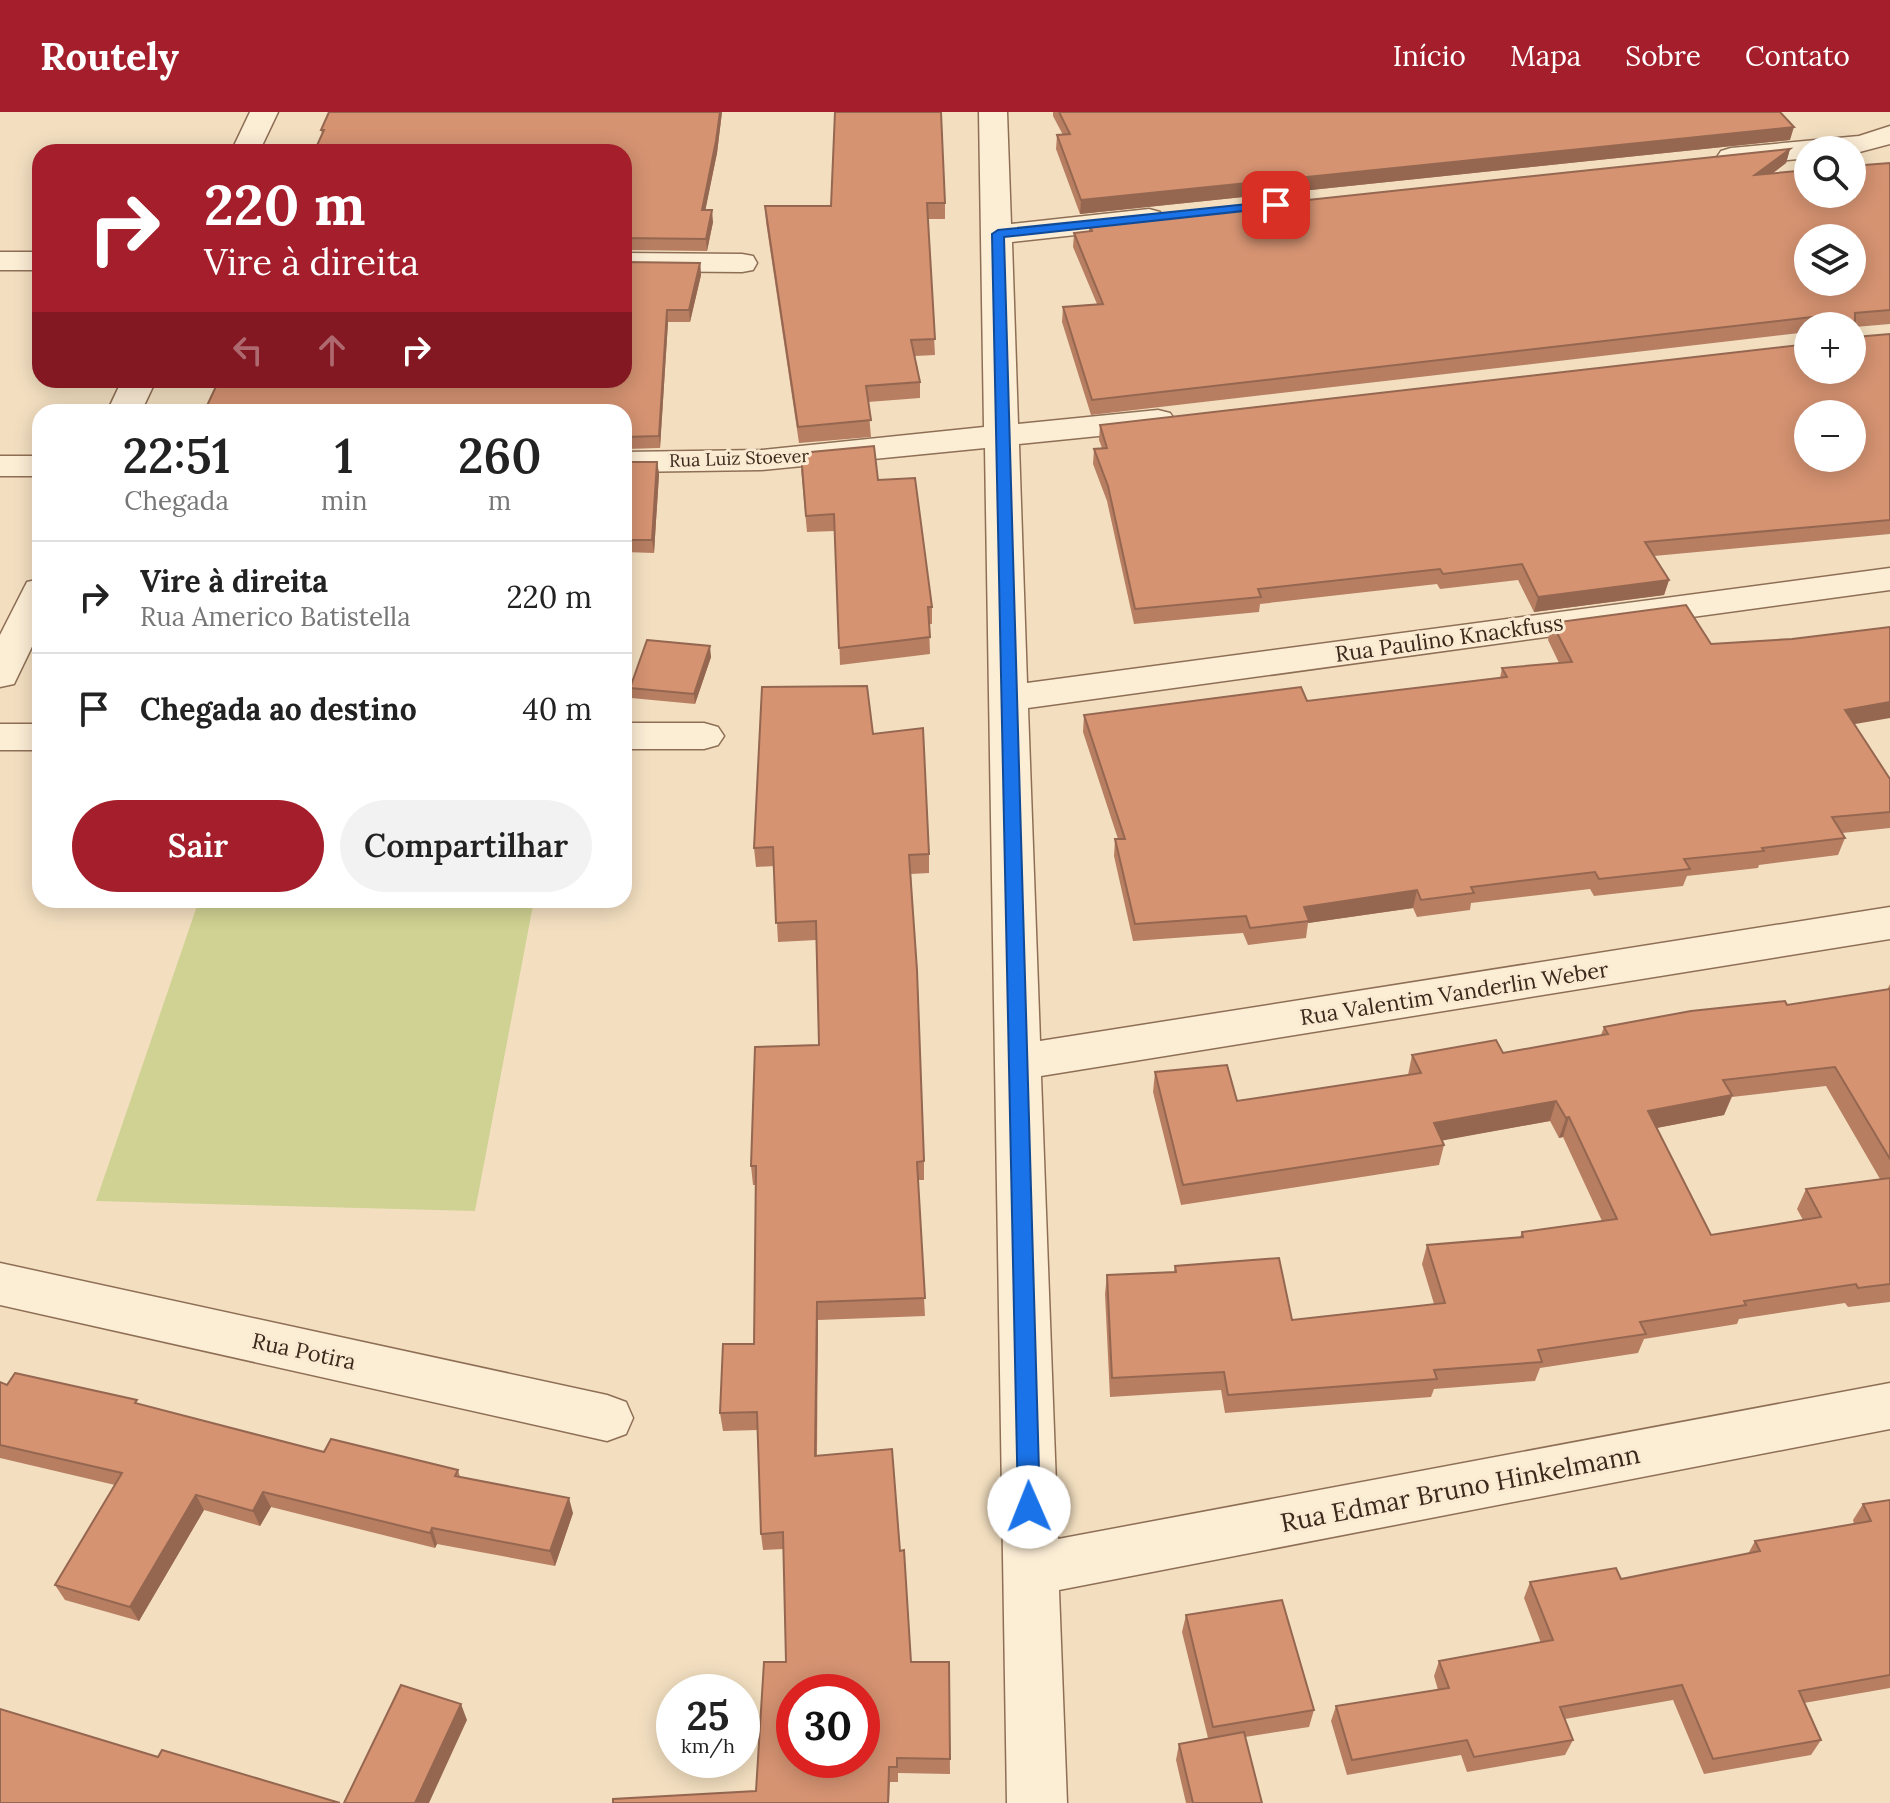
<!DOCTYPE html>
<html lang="pt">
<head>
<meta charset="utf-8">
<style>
	:root { --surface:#fff; --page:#f2f2f2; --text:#222; --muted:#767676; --line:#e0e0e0; --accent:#a41f2b }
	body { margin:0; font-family:Lora,serif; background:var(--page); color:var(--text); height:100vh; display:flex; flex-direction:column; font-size:30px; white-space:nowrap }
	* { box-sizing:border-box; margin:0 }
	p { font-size:26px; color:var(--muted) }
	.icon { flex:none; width:44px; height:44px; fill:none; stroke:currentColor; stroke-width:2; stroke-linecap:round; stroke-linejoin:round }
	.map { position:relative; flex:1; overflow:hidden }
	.sheet { position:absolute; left:32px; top:292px; width:600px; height:504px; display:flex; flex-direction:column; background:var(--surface); border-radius:24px; box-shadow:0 4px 20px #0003 }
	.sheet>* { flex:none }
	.top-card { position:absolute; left:32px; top:32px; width:600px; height:244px; border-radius:24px; box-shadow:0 4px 20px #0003; background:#a41f2b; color:#fff; overflow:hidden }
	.buttons { position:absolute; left:1794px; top:24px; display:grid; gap:16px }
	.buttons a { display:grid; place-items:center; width:72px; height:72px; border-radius:50%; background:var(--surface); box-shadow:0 4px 20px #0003; font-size:40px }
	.speed { position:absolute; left:656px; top:1562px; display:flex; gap:16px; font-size:40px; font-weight:700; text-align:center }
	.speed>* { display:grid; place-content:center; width:104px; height:104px; border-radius:50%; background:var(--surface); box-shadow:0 4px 20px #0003; line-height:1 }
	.speed small { font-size:20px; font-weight:400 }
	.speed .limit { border:12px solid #d22; background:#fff; color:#111 }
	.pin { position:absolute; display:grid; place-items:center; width:68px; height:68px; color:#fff; margin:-34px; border-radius:16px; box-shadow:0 4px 12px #0006 }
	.me { position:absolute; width:88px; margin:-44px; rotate:359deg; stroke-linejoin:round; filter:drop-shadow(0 0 6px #0008) }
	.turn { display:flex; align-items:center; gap:28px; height:168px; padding:0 40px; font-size:36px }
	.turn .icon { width:104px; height:104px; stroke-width:2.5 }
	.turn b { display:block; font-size:56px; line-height:68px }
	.lanes { display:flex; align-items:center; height:76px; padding:0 40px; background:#0003; justify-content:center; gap:40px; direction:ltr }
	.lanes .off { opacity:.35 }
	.eta { display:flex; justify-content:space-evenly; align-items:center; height:136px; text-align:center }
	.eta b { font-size:48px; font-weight:600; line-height:56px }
	.cta { display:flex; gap:16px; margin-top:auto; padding:16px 40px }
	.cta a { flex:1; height:92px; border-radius:48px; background:var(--accent); color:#fff; font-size:32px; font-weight:600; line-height:92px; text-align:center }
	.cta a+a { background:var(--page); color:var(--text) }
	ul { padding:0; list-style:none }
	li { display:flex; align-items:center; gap:24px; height:112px; padding:0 40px; border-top:2px solid var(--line) }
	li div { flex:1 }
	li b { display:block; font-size:30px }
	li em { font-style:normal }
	header { display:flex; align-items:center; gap:48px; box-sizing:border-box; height:112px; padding:0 40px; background:var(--accent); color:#fff }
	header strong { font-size:38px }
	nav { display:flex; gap:44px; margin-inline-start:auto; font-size:28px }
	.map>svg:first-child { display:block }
</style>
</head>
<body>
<header>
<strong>Routely</strong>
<nav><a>Início</a><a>Mapa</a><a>Sobre</a><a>Contato</a></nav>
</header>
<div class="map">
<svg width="1890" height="1691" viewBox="0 0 1890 1691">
	<rect width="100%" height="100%" fill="#f3dfc0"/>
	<path fill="#d0d293" d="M199 788H534L475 1099 96 1089Z"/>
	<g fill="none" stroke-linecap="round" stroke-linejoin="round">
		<defs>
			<g id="minor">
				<path d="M250 0H278L259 40H231Z"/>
				<path d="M979 0H1007L1011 112 1149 97 1160 100 1164 106 1160 112 1149 115 1012 130 1018 312 1158 298 1170 301 1175 308 1170 315 1158 318 1019 332 1027 571 1890 456V478L1028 596 1040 929 1890 795V827L1041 964 1058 1427 1890 1271V1317L1059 1478 1067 1691H1007L985 336 761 358 624 360V340L761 338 984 315Z"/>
				<path d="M1890 14V32L1852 42V38H1808V46L1731 54 1721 51 1717 45 1721 39 1731 36 1859 24Z"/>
				<rect x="0" y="140" width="40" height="18"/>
				<path d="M624 141 742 142 753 144 757 151 753 158 742 160 624 159Z"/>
				<path d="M122 268H156L141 300H107Z"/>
				<rect x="0" y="344" width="40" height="20"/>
				<path d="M40 467V518L14 572 0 575V523L27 470Z"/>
				<path d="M624 611H704L718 615 724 624 718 633 704 637H624Z"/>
				<rect x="0" y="612" width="40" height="26"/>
				<path d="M0 1151 607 1283 626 1290 633 1306 626 1322 607 1329 0 1193Z"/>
			</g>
		</defs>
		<use href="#minor" stroke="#8e6f56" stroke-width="3"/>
		<use href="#minor" fill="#fcedd5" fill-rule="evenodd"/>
	</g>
	<g fill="#b77e62" fill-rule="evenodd">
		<path d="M329 0H722L717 41 705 98 713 110 707 139 624 138V40L322 22 321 18Z"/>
		<path d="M1053 0H1780L1790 28 1080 102 1056 37 1057 23H1063L1053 4Z"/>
		<path d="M1790 37 1786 51 1772 62 1890 51V212L1855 215V225L1890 222V422L1654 444 1669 468 1664 483 1534 500 1518 468 1440 477 1437 472 1260 492 1259 500 1134 512 1107 389 1093 352 1094 337 1102 336 1099 328 1100 313 1808 258 1852 214H1808V220L1091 303 1062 210 1063 195 1097 192 1073 135 1074 121 1089 119V111Z"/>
		<path d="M945 91V107H928L935 243 915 244 920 270V286L868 290 871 325 799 331 766 110 765 94Z"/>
		<path d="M624 150 700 151 701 163 690 210H668L660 336 624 337Z"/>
		<path d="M624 350H657L659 362 654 441 624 440Z"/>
		<path d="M801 357 878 368 932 495V512H929L930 542 840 553 835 419 807 420Z"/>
		<path d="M1552 511 1711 532 1854 612 1890 667V716L1842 721 1845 726 1838 743 1759 753 1758 756 1687 764 1683 774 1594 784 1590 777 1471 791 1470 798 1417 805 1413 796 1308 811 1306 826 1248 833 1243 821 1133 829 1114 744 1115 727H1118L1083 620 1084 603 1307 589 1500 566 1502 556 1559 551 1548 528Z"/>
		<path d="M711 545 695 592 631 586 630 576Z"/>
		<path d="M873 622 929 742V761L911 762 924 1049V1068H918L925 1204 818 1208 817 1343 900 1439 911 1550H949L950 1662 898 1661V1670H890L889 1691H613L756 1679 786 1550 784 1437 763 1438 761 1422 758 1318 723 1319 720 1301 754 1232 756 1073H753L751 1054 819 933 816 828 778 830 774 754 756 755 754 736Z"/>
		<path d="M1890 872V1190L1848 1195 1845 1191 1739 1207 1737 1212 1644 1227 1638 1241 1540 1256 1535 1269 1434 1277 1431 1285 1225 1301 1221 1278 1110 1285 1105 1182 1107 1163 1174 1160 1175 1154 1292 1208 1434 1192 1422 1152 1427 1133 1520 1125 1522 1120 1602 1109 1563 1025 1559 1026 1550 1009 1442 1028 1444 1033 1439 1053 1181 1093 1153 980 1155 960 1237 989 1408 963 1412 943 1503 941 1601 923 1604 915 1787 893 1887 878ZM1826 974 1880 1067 1806 1077 1797 1097 1803 1108 1711 1123 1656 1016 1724 1003 1732 985Z"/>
		<path d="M0 1270 7 1273 139 1292 324 1340 458 1358 460 1365 573 1401 555 1454 437 1432 435 1436 271 1395 260 1414 204 1398 139 1509 65 1488 55 1473 115 1373 0 1346Z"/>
		<path d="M1890 1388V1576L1804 1591 1821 1628 1811 1643 1704 1662 1673 1588 1565 1607 1573 1628 1565 1643 1467 1660 1461 1643 1347 1663 1331 1609 1336 1594 1438 1578 1434 1564 1439 1549 1541 1531 1524 1486 1530 1470 1621 1467 1748 1442 1755 1429 1854 1412 1853 1408 1863 1392Z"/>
		<path d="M1186 1503 1314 1598 1309 1615 1245 1625 1262 1691H1186L1176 1648 1179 1632 1208 1626 1182 1520Z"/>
	</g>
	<g fill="#956750">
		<path d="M720 0H722L717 41 703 110 702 98Z"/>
		<path d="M1794 15 1790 28 1080 102 1081 88Z"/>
		<path d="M1790 37 1786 51 1751 77 1755 63Z"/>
		<path d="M712 98 713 110 707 139 706 127Z"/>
		<path d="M700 151 701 163 690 210 689 198Z"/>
		<path d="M667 198 668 210 660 336 659 324Z"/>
		<path d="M657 350 659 362 654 441 652 428Z"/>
		<path d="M1669 468 1664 483 1534 500 1538 485Z"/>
		<path d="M710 534 711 545 695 592 694 582Z"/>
		<path d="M1890 590V606L1838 615 1845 598Z"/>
		<path d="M1417 778 1413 796 1308 811 1304 795Z"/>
		<path d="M1732 983 1724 1003 1641 1019 1648 999Z"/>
		<path d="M1556 989 1550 1009 1429 1031 1434 1011Z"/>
		<path d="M1569 1005 1563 1025 1559 1026 1566 1006Z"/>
		<path d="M817 1190 818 1208 816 1361 815 1344Z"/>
		<path d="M263 1380 271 1395 260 1414 253 1399Z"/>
		<path d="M196 1383 204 1398 139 1509 130 1495Z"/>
		<path d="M569 1386 573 1401 555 1454 550 1439Z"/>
		<path d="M432 1416 437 1432 435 1436 430 1421Z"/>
		<path d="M461 1592 467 1608 429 1691H415Z"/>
	</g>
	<g fill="#d59372" stroke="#956750" stroke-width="2" fill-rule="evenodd">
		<path d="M329 0H720L716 29 702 98H712L706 127 624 126V40H314L324 18H321Z"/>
		<path d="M835 0H941L945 91H927L935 227 911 228 920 270 866 274 871 308 798 315 765 94H831Z"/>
		<path d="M1059 0H1780L1794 15 1081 88 1057 23 1070 22Z"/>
		<path d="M1790 37 1755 63 1808 58V82H1852V54L1890 51V198L1855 201V225L1890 222V408L1645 430 1669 468 1538 485 1522 452 1443 462 1440 457 1258 477 1261 485 1135 497 1108 374 1094 337 1107 336 1100 313 1808 232V258H1852V214H1815L1816 208 1812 205 1092 288 1063 195 1103 192 1074 121 1092 119 1089 111ZM1808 126H1852V170H1808ZM1808 302H1852V346H1808Z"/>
		<path d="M624 150 700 151 689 198H667L659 324 624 325V300H204L219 268H624Z"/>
		<path d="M874 334 878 368 915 366 932 495H928L930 525 839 536 834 402 806 404 801 341Z"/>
		<path d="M624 350H657L652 428H624Z"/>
		<path d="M1686 493 1711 532 1792 527 1890 515V590L1845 598 1890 667V700L1832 705 1845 726 1762 736 1764 739 1684 747 1690 757 1599 767 1595 760 1471 775 1474 781 1421 788 1417 778 1304 795 1309 809 1250 816 1246 804 1135 812 1115 727H1125L1084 603 1301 575 1307 589 1507 565 1502 556 1572 550 1552 511Z"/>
		<path d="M647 528 710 534 694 582 630 576Z"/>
		<path d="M867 574 873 622 923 616 929 742 909 743 917 858 924 1049 917 1050 925 1186 817 1190 815 1344 892 1337 900 1439 904 1438 911 1550H949L950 1647 897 1646V1655H889L888 1691H613V1687L756 1679 764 1550H786L783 1420 761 1422 757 1300 720 1301 723 1232H754L756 1054H751L755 935 819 933 816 809 776 811 773 735 754 736 762 575ZM794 1580H862V1648H794Z"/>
		<path d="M1890 877V1047L1835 955 1723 968 1732 983 1648 999 1711 1123 1821 1105 1806 1077 1890 1066V1172L1858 1176 1856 1172 1744 1189 1746 1193 1640 1210 1646 1222 1538 1238 1542 1250 1434 1258 1437 1267 1228 1283 1224 1260 1112 1266 1107 1163 1176 1160 1175 1154 1279 1146 1292 1208 1445 1191 1427 1133 1523 1125 1522 1120 1617 1107 1569 1005 1566 1006 1556 989 1434 1011 1444 1033 1183 1073 1155 960 1227 953 1237 989 1421 961 1412 943 1496 928 1503 941 1608 922 1604 915 1691 899 1785 889 1787 893Z"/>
		<path d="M15 1261 137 1288 135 1291 324 1340 331 1327 458 1358 455 1364 569 1386 550 1439 432 1416 430 1421 263 1380 253 1399 196 1383 130 1495 55 1473 122 1361 0 1333V1270L7 1273Z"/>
		<path d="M1890 1388V1563L1799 1579 1821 1628 1713 1647 1682 1573 1560 1595 1573 1628 1474 1645 1467 1628 1352 1648 1336 1594 1449 1576 1439 1549 1553 1528 1530 1470 1616 1456 1621 1467 1760 1439 1755 1429 1871 1409 1863 1392Z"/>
		<path d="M1282 1488 1314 1598 1213 1615 1186 1503Z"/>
		<path d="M401 1573 461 1592 415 1691H344Z"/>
		<path d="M0 1597 158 1645 162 1638 340 1691H0Z"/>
		<path d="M1244 1620 1262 1691H1193L1179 1632Z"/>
	</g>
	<path fill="#1a73e8" stroke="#114b97" stroke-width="2" d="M1276 89 1282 93 1280 95 1004 125 1040 1395 1037 1402 1029 1405 1021 1402 1018 1395 992 122 998 118Z"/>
	<g text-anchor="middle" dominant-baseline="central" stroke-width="6" stroke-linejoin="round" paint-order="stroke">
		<g font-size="18" fill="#3c291c" stroke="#f9ead1">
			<text transform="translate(739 346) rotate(-2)">Rua Luiz Stoever</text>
		</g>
		<g font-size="22" fill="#3c291c" stroke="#f9ead1">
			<text transform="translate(1449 526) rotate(-8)">Rua Paulino Knackfuss</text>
			<text transform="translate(1454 881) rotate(-9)">Rua Valentim Vanderlin Weber</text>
			<text transform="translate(304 1239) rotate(12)">Rua Potira</text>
		</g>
		<g font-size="26" fill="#3c291c" stroke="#f9ead1">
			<text transform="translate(1460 1376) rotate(-11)">Rua Edmar Bruno Hinkelmann</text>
		</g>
	</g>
</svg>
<div class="buttons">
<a><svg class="icon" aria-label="search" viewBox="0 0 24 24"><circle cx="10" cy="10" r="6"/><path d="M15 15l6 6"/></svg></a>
<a><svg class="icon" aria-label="layers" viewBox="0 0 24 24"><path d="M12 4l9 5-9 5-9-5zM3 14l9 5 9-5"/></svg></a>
<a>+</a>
<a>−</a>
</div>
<div class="speed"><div>25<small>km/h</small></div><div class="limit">30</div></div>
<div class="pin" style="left:1276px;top:93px;background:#d93025"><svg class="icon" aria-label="arrive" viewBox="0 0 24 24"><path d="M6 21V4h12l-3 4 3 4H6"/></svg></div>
<svg class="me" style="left:1029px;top:1395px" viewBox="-20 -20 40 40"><circle r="19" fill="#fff"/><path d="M0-13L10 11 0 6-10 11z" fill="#1a73e8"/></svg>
<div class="top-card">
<div class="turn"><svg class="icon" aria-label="right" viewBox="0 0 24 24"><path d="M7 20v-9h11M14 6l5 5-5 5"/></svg><div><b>220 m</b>Vire à direita</div></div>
<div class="lanes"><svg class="icon off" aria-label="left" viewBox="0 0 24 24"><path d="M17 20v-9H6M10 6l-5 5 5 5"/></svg><svg class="icon off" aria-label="ahead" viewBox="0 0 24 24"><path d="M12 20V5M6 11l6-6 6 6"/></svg><svg class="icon" aria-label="right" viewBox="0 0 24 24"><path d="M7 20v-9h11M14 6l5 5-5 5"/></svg></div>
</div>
<section class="sheet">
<div class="eta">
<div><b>22:51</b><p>Chegada</p></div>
<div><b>1</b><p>min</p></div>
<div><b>260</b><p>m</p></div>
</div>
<ul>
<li><svg class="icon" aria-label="right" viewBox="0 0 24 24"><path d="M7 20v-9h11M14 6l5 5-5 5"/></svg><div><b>Vire à direita</b><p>Rua Americo Batistella</p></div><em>220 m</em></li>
<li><svg class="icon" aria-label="arrive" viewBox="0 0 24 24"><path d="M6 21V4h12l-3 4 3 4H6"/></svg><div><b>Chegada ao destino</b></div><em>40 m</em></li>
</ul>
<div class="cta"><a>Sair</a><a>Compartilhar</a></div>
</section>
</div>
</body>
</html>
